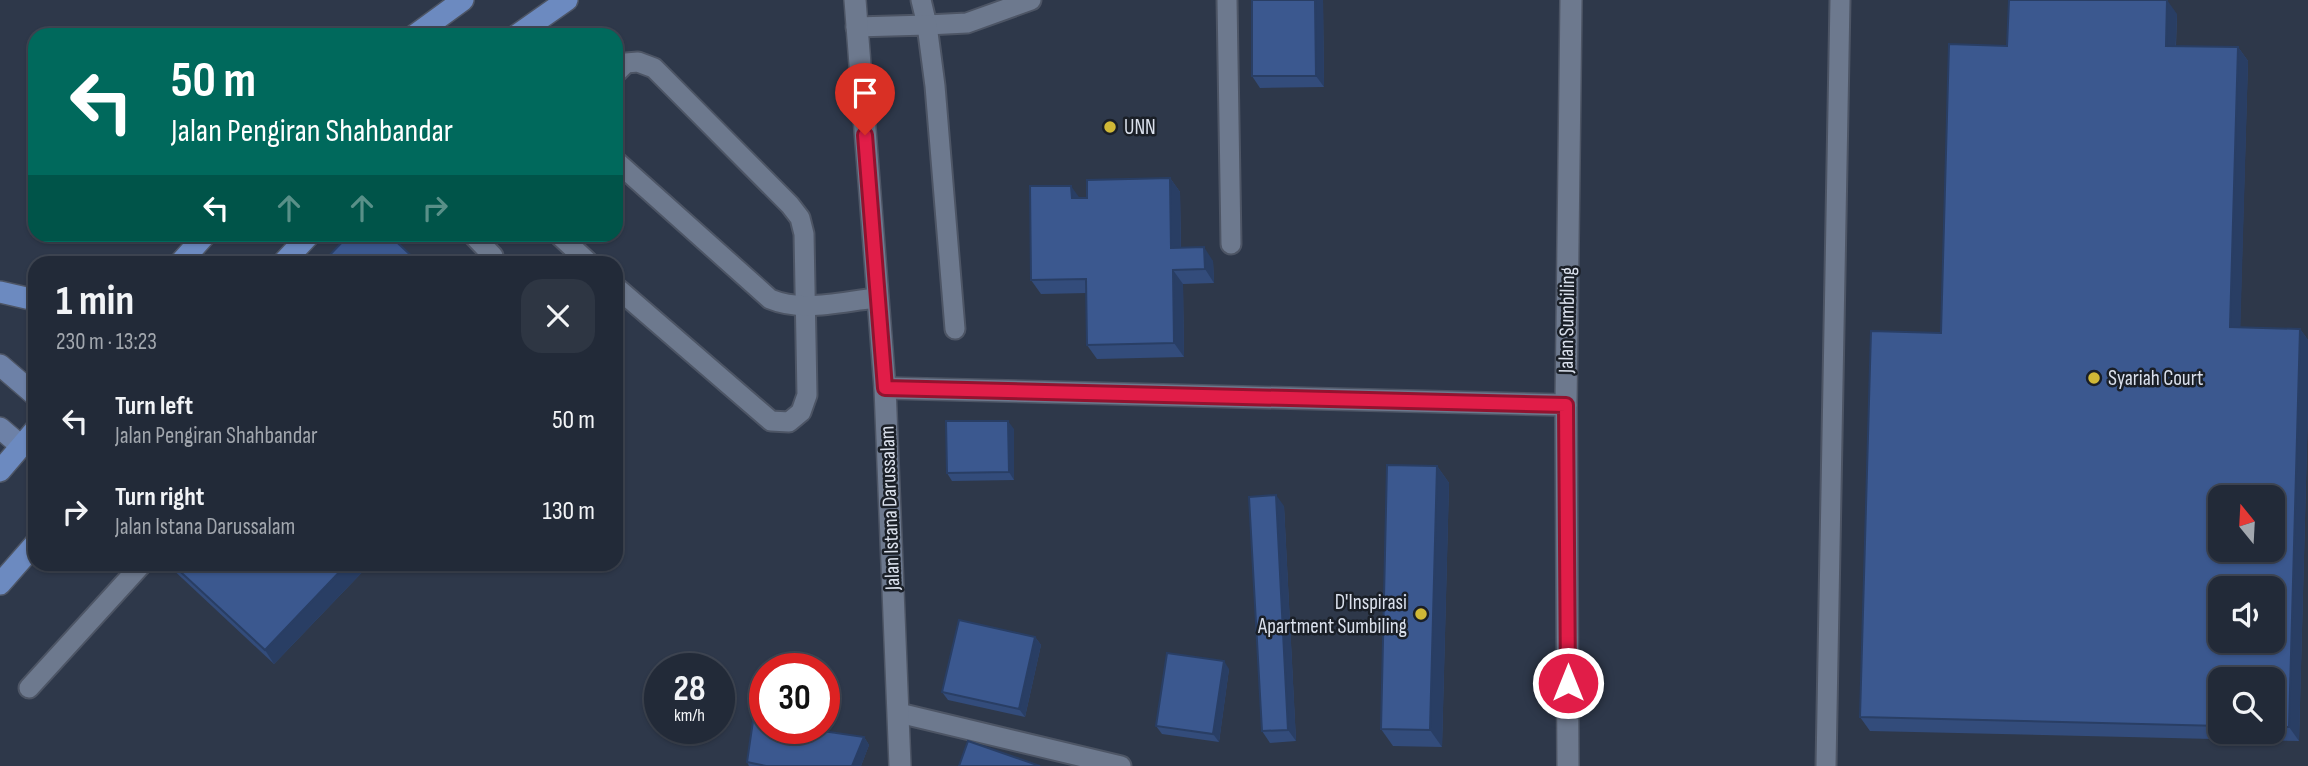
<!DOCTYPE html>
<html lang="en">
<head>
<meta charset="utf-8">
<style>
	:root { --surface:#222a38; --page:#2e3643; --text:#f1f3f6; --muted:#a2a7ae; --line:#3f4653 }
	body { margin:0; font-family:"Sofia Sans Condensed",sans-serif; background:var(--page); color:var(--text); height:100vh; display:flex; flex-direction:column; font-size:26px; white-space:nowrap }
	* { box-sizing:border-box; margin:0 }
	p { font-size:23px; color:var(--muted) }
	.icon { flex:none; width:38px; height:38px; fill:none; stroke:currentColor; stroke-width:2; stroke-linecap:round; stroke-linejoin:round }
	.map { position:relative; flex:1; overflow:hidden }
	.panel { position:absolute; left:28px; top:256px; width:595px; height:315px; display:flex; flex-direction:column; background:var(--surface); border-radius:21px; box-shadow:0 2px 5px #0004,0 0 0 2px var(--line) }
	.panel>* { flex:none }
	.banner { position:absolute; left:28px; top:28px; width:595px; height:214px; border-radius:21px; box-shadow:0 2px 5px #0004,0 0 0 2px var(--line); background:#00695c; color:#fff; overflow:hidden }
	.needle { width:46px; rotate:342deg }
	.buttons { position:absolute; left:2208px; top:485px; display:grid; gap:14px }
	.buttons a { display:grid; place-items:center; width:77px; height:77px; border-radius:14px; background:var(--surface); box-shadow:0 2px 5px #0004,0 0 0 2px var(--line); font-size:35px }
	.speed { position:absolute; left:644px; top:653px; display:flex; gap:14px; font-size:35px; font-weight:700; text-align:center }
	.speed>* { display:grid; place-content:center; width:91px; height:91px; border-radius:50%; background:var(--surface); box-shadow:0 2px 5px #0004,0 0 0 2px var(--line); line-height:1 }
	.speed small { font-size:18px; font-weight:400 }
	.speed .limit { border:10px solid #d22; background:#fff; color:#111 }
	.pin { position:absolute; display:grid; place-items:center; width:60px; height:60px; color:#fff; margin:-72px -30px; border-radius:50% 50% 50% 0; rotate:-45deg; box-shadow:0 0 7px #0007 }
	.pin .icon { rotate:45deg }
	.me { position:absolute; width:77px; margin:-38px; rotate:0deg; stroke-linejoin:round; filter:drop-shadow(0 0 5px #0008) }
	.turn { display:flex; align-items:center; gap:24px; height:147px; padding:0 28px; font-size:32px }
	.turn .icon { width:91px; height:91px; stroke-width:2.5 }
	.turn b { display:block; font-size:49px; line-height:60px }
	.lanes { display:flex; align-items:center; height:66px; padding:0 28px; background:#0003; justify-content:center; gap:35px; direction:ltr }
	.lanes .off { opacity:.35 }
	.round { display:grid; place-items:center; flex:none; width:74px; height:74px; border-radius:21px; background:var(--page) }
	.headline { display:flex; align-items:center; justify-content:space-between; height:119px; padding:0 28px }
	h1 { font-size:42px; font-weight:700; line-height:52px }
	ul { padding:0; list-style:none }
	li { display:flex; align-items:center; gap:21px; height:91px; padding:0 28px }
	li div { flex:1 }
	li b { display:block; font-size:26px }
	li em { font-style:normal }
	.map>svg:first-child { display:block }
</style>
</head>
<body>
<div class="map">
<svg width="2308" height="766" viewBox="0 0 2308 766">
	<rect width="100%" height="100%" fill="#2e384a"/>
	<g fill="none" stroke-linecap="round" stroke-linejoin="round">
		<defs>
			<g id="lane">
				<path d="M921 0 927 25 967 23 1031 0"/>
				<path d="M1227 0 1231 244"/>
				<path d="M856 27 927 25 935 86 955 329"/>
				<path d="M616 73 626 63 638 62 654 68 790 205 800 218 804 234 807 395 801 412 789 422 771 421 616 287"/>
				<path d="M616 161 770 299C803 313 843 301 877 298"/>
				<path d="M472 234 493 256 494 262"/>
				<path d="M558 234 588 262"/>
				<path d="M29 688 142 564"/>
				<path d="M899 713 1121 766"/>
				<path d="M1826 766 1840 0"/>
			</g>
			<g id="street">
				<path d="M855 0 885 388 900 766"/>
				<path d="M885 388 1566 405"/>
				<path d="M1568 766 1566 405 1571 0"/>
			</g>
			<g id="secondary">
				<path d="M0 365 35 395"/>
				<path d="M0 428 21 446"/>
			</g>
			<g id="primary">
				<path d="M415 35 463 0"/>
				<path d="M517 35 567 0"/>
				<path d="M181 262 206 234"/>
				<path d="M284 262 310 234"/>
				<path d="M0 292 35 300"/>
				<path d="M0 471 35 430"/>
				<path d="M0 584 35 544"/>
			</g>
		</defs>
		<use href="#lane" stroke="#4d5565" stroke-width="23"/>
		<use href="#street" stroke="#4d5565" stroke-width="24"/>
		<use href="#secondary" stroke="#4d5565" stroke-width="24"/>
		<use href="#primary" stroke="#4d5565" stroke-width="24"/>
		<use href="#lane" stroke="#6d798e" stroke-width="19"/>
		<use href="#street" stroke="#6d798e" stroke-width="21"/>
		<use href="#secondary" stroke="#6d81a7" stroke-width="21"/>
		<use href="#primary" stroke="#6c8ac0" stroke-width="21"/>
	</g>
	<g fill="#334c7b" fill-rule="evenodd">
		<path d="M1323 0 1324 87 1260 88 1252 76Z"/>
		<path d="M2177 14 2176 46 2238 47 2248 61 2240 328 2300 329 2308 340V409L2299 741 1870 731 1860 717 1941 333 2007 46ZM2221 679H2273V732H2221Z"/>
		<path d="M1170 178 1180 192 1181 248 1213 261 1214 283 1183 284 1184 357 1097 359 1087 345V293L1041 294 1031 280 1080 198H1087Z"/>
		<path d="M1014 429V480L952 481 947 473Z"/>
		<path d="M1437 466 1449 483 1442 747 1393 746 1381 729Z"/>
		<path d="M1284 506 1296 741 1270 743 1262 731Z"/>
		<path d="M167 564H370L274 664Z"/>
		<path d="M1035 637 1041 645 1025 717 948 700 942 692Z"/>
		<path d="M1229 669 1219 742 1162 734 1156 726Z"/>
		<path d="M864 737 869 745 861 766H749L747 762Z"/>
	</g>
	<g fill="#293e64">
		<path d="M1315 0H1323L1324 87 1316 76Z"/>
		<path d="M2167 0 2177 14 2175 59 2166 46Z"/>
		<path d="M2238 47 2248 61 2240 341 2230 327Z"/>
		<path d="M1170 178 1180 192 1181 262 1171 248Z"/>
		<path d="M1071 186 1081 200 1072 198Z"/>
		<path d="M1204 247 1213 261 1214 283 1205 269Z"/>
		<path d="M1173 270 1183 284 1184 357 1174 343Z"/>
		<path d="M2300 329 2308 340V409L2299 741 2289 727Z"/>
		<path d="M1008 421 1014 429V480L1009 472Z"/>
		<path d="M1437 466 1449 483 1442 747 1430 730Z"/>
		<path d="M1276 495 1284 506 1296 741 1288 730Z"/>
		<path d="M347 564H370L274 664 265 650Z"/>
		<path d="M1035 637 1041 645 1025 717 1019 709Z"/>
		<path d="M1224 661 1229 669 1219 742 1213 734Z"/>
		<path d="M864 737 869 745 861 766H852Z"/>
	</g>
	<g fill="#3b588f" stroke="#293e64" stroke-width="2" fill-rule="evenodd">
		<path d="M1252 0H1315L1316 76H1252Z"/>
		<path d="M2009 0H2167L2166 46 2238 47 2230 327 2300 329 2289 727H2273V679H2221V726L1860 717 1871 331 1941 333 1949 44 2007 46ZM2221 497H2273V550H2221ZM2221 588H2273V640H2221Z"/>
		<path d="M1170 178 1171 248 1204 247 1205 269 1173 270 1174 343 1087 345 1086 279 1031 280 1030 186H1071L1072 198H1087V180Z"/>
		<path d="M350 234H388L418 262H323Z"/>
		<path d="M946 421H1008L1009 472 947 473Z"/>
		<path d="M1387 465 1437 466 1430 730 1381 729Z"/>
		<path d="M1276 495 1288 730 1262 731 1249 497Z"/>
		<path d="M172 564H347L265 650Z"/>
		<path d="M959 620 1035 637 1019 709 942 692Z"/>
		<path d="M1167 653 1224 661 1213 734 1156 726Z"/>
		<path d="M753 721 765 723V728H802L864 737 852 766H766L747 762Z"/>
		<path d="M968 741 1040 766H959Z"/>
	</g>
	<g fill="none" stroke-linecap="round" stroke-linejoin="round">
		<defs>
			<path id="route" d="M865 135 885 388 1566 405 1568 683"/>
		</defs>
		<use href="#route" stroke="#92132f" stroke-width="18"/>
		<use href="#route" stroke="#e11d48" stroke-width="12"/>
	</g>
	<g fill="#d0b836" stroke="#1a1f27" stroke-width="2.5">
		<circle cx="1110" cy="127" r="7"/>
		<circle cx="2094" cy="378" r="7"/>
		<circle cx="1421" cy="614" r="7"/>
	</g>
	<g text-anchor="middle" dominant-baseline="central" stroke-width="5" stroke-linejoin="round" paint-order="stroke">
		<g font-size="21" fill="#dae0ec" stroke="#1a1f27" text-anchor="start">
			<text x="1124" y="127">UNN</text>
			<text x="2108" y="378">Syariah Court</text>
			<text x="1407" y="602" text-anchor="end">D'Inspirasi<tspan x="1407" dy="24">Apartment Sumbiling</tspan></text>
		</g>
		<g font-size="21" fill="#dae0ec" stroke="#1a1f27">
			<text transform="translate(1567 320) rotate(-89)">Jalan Sumbiling</text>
			<text transform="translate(890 508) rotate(-92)">Jalan Istana Darussalam</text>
		</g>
	</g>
</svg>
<div class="buttons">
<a><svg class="needle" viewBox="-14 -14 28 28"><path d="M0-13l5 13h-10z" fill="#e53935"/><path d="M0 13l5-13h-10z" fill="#a2a7ae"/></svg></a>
<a><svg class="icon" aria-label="sound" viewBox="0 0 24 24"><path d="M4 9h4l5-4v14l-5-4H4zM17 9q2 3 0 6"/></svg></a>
<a><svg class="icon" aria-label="search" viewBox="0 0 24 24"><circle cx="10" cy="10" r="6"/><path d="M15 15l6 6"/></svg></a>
</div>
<div class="speed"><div>28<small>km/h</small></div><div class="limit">30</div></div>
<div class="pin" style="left:865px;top:135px;background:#d93025"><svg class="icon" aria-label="arrive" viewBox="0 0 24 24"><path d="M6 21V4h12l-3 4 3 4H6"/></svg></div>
<svg class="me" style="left:1568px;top:683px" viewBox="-20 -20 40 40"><circle r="17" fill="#e11d48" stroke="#fff" stroke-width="3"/><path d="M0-11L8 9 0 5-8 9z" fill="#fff"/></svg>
<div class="banner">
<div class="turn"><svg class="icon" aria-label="left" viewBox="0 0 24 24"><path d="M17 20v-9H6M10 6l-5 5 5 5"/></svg><div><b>50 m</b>Jalan Pengiran Shahbandar</div></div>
<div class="lanes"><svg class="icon" aria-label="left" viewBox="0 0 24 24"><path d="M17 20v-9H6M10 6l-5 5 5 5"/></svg><svg class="icon off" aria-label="ahead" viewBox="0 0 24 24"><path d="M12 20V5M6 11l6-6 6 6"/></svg><svg class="icon off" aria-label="ahead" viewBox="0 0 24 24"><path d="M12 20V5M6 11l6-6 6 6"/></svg><svg class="icon off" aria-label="right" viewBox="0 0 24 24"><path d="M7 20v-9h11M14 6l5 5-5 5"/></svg></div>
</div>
<section class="panel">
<div class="headline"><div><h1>1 min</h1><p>230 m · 13:23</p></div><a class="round"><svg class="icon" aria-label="close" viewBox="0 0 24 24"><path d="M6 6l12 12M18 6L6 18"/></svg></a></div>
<ul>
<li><svg class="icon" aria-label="left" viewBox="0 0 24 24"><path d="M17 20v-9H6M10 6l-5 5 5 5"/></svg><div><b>Turn left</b><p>Jalan Pengiran Shahbandar</p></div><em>50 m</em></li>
<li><svg class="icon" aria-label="right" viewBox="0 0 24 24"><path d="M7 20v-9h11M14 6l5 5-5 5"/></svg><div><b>Turn right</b><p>Jalan Istana Darussalam</p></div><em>130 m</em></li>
</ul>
</section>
</div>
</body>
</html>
